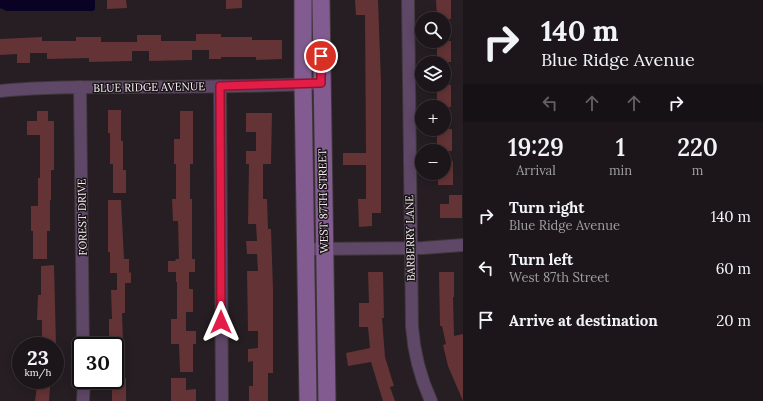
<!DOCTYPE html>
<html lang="en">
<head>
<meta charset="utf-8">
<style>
	:root { --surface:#1c161a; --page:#251f23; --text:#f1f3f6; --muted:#a09fa2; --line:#3a3539 }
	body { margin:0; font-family:Lora,serif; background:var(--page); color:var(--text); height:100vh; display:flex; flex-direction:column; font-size:15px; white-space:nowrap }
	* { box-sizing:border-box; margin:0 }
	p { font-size:13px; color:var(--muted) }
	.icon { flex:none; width:22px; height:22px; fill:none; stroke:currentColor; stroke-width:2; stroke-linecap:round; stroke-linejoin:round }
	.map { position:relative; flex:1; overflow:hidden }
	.sheet { display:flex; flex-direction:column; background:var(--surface); width:300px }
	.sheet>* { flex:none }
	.top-card { background:#1c161a; color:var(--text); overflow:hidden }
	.tools { position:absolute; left:415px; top:12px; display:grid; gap:8px }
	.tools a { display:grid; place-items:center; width:36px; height:36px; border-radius:50%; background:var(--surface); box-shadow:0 2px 10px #0003,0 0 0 1px var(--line); font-size:20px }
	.speed { position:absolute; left:12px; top:337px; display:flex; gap:8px; font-size:20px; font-weight:700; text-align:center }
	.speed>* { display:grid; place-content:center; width:52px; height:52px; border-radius:50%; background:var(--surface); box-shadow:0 2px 10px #0003,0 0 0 1px var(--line); line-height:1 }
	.speed small { font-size:10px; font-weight:400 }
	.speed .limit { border:2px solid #111; border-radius:6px; background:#fff; color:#111 }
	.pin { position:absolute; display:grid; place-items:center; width:34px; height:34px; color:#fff; margin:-17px; border:2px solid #fff; border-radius:50%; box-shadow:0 1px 4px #0007 }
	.me { position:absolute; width:44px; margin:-22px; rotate:0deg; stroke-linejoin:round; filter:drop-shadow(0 0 3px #0008) }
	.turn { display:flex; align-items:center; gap:14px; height:84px; padding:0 12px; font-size:18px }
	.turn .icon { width:52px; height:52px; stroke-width:2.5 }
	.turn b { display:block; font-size:28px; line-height:34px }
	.lanes { display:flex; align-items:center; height:38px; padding:0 12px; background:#0003; justify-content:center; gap:20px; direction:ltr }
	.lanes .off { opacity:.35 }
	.eta { display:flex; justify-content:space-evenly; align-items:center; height:68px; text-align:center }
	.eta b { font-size:24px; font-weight:600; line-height:28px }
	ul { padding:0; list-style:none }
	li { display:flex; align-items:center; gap:12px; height:52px; padding:0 12px }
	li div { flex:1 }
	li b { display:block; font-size:15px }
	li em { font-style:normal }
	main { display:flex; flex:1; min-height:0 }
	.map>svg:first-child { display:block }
</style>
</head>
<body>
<main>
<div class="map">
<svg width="463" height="401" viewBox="0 0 463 401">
	<rect width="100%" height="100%" fill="#261e22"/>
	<path fill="#090224" d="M0 0H95V9L93 11H7L0 8Z"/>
	<g fill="#643335">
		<path d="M107 0H126L127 8 107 9Z"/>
		<path d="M226 0H242V8L226 9Z"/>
		<path d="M355 0H378L381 82V213H372V226L359 227 358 199H366V165H343V153H366L365 15H356Z"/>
		<path d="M436 0H451V19H437Z"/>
		<path d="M196 34H221V37H252V40H282V59L256 60V57H221V59H209V50H192V60L149 61V51H132V61L89 62V58L47 59V53H30V63H17V54L0 55V39L42 37V41H76V37H101V42H137V35H161V41H196Z"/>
		<rect x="437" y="41" width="14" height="21"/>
		<rect x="437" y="85" width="14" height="22"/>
		<path d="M108 110H121V141H123V170H126V193H113V164H110V133H108Z"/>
		<path d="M37 111H48V121H54V170H51V200H50V231H47V259H33V231H31V206H38V178H40V135H27V121H37Z"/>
		<path d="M180 111H193V164H190V199H192V259H195V272H189V289H193V312H186V331H196V344H193V372H180L179 344H171V319H177V282H176V272H168V261H175L176 259H179L178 221H173L172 199H176V164H174V139H180Z"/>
		<path d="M246 113H272L271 164H263V199H267L268 229H271L273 289V373H268V401H249V386H253V361L248 362V349L258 348V331H248L247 271H258L257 254H247L246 241H257L256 224H248L249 164H246V151H256V132H246Z"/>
		<rect x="437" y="129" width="15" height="22"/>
		<path d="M444 161H453V185H438V173H444Z"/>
		<path d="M449 195H462V218H440V204H449Z"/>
		<path d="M108 200H121L124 259H129V273L131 272V283H125V313H122L123 341 109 342V319H112L111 290H117V273H110V252H108Z"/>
		<path d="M54 265 56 346H42V320H37L38 295H41V266Z"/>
		<path d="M368 272H383L384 318H382L385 357 394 386 390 387 395 401H383L371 362 348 366 346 353 370 348 368 327H359V303H369Z"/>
		<path d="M439 272H454V297H453L454 336 463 334V401L448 366 443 345 446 344 442 326H440Z"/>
		<path d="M115 360H123V378H126V401H112V380H115Z"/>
		<path d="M171 378H186V390L196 389V401H171Z"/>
		<path d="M37 386 50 387 49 401H35Z"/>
	</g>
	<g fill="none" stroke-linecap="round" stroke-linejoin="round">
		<defs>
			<g id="street">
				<path d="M408 0 412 327C414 353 420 377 431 401"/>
				<path d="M220 86 222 401"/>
				<path d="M80 87 83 346"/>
				<path d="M0 91C37 87 75 87 112 87 182 86 252 88 321 83"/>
				<path d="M306 249 423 248 463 245"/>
				<path d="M83 401 84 380"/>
			</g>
			<g id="secondary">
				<path d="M303 0V84L308 401"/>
				<path d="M321 0 327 401"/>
			</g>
		</defs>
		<use href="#street" stroke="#3f383b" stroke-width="14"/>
		<use href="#secondary" stroke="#3f383b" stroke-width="19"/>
		<use href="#street" stroke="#5f4767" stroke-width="12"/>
		<use href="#secondary" stroke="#825c90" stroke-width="17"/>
	</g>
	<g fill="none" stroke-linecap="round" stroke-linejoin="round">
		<defs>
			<path id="route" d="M221 322 220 86 321 83V56"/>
		</defs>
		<use href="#route" stroke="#92132f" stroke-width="10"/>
		<use href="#route" stroke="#e11d48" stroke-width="7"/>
	</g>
	<g text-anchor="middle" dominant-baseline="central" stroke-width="3" stroke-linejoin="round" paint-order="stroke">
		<g font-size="11" fill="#f8f3f5" stroke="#1c1518">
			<text transform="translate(149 87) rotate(-1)">BLUE RIDGE AVENUE</text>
			<text transform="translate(323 201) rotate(-91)">WEST 87TH STREET</text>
			<text transform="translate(82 217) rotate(-91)">FOREST DRIVE</text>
			<text transform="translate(410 238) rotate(-91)">BARBERRY LANE</text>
		</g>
	</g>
</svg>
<div class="tools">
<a><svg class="icon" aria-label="search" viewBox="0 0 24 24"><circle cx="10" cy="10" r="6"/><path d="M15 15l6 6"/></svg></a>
<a><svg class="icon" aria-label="layers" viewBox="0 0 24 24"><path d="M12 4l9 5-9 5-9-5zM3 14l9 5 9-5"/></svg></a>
<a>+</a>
<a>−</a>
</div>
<div class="speed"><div>23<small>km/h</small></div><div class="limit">30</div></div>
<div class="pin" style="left:321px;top:56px;background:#d93025"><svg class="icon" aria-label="arrive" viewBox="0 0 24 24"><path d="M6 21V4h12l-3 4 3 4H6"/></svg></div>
<svg class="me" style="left:221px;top:322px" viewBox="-20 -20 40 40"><path d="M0-17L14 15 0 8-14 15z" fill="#e11d48" stroke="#fff" stroke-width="4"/></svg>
</div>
<section class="sheet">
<div class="top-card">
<div class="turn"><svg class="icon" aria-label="right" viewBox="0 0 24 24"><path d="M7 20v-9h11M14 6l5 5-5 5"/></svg><div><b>140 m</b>Blue Ridge Avenue</div></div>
<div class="lanes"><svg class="icon off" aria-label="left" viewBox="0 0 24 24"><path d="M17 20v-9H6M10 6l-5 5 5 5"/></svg><svg class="icon off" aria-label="ahead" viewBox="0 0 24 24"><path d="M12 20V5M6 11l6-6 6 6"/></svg><svg class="icon off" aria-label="ahead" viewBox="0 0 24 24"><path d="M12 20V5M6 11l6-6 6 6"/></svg><svg class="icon" aria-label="right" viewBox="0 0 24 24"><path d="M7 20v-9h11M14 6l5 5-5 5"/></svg></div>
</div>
<div class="eta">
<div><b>19:29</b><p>Arrival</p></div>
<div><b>1</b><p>min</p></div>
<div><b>220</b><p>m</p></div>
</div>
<ul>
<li><svg class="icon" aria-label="right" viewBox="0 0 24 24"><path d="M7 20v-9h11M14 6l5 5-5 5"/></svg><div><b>Turn right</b><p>Blue Ridge Avenue</p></div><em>140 m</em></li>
<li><svg class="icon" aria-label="left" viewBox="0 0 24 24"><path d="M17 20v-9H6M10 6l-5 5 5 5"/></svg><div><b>Turn left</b><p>West 87th Street</p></div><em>60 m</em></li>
<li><svg class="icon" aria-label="arrive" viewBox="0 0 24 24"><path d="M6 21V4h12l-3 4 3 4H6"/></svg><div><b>Arrive at destination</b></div><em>20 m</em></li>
</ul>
</section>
</main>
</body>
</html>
